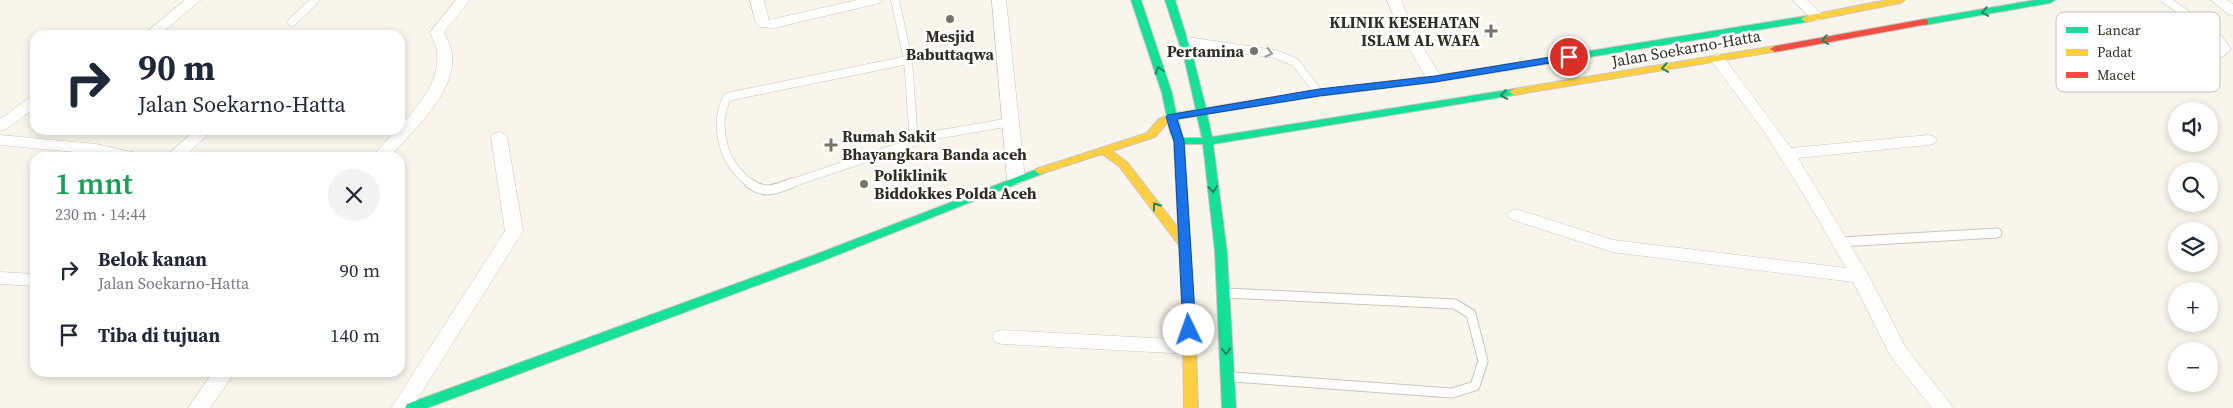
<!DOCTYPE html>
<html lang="id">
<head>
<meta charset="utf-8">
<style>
	:root { --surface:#fff; --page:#f2f2f3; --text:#1f2937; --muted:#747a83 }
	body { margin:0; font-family:"Source Serif 4",serif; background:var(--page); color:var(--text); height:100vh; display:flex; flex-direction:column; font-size:19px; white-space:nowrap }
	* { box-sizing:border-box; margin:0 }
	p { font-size:16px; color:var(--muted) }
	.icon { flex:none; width:28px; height:28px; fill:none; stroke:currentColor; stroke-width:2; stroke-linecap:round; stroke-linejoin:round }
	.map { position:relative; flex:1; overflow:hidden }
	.sheet { position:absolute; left:30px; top:152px; width:375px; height:225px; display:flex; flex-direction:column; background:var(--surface); border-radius:15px; box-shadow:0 2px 8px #0003 }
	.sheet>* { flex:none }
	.guide { position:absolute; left:30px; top:30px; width:375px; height:105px; border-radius:15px; box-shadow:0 2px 8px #0003; background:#fff; color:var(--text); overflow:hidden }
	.tools { position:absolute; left:2168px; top:102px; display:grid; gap:10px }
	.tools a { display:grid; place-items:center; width:50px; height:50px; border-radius:50%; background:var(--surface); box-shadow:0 2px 8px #0003; font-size:25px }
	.pin { position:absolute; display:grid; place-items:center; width:42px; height:42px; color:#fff; margin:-21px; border:2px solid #fff; border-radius:50%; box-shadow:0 1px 5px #0007 }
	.me { position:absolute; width:55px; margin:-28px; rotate:357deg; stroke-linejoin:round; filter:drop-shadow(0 0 4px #0008) }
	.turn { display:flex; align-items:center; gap:18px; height:105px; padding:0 25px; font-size:22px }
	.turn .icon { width:65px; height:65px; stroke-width:2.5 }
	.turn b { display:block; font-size:35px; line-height:42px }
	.round { display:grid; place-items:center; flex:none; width:52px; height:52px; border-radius:26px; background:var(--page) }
	.summary { display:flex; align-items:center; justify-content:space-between; height:85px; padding:0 25px }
	h1 { font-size:30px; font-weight:600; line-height:38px; color:#1e9e55 }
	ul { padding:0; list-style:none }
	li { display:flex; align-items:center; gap:15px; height:65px; padding:0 25px }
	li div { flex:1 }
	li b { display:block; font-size:19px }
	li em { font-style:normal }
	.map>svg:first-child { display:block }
</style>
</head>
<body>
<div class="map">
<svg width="2233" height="408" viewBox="0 0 2233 408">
	<rect width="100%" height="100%" fill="#f9f5ec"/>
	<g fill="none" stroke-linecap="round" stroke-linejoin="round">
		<defs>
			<g id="lane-far1">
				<path d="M895 0 908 60"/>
				<path d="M2166 0 2216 35 2226 49 2221 53 2198 55"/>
				<path d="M292 22 315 0"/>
				<path d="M1186 41 1275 54 1295 62 1319 93"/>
				<path d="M914 142 935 135 1011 122"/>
				<path d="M751 184C723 164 713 127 727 97L908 60"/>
				<path d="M789 184 914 142 908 60"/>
			</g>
			<g id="lane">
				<path d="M749 183C766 195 775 189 792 183"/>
				<path d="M1840 242 1997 233"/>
				<path d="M1226 293 1455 304 1471 314 1483 361 1475 386 1452 393 1233 377"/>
			</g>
			<g id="street">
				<path d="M185 0H201L159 35H143Z"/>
				<path d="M456 0H470L444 32C447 39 451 47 452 54 457 93 411 132 389 158H371L396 130H400V126C417 107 440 82 437 54 437 47 433 39 430 32Z"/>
				<path d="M750 0H764L769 20 857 0H882L880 3 774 28 760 27 755 20Z"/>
				<path d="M992 0H1006L1025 179 1022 183 1016 184 1010 183 1007 179Z"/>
				<path d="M1387 0H1401L1418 40 1443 79 1440 82H1430L1427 79 1404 40Z"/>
				<path d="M1792 0H1807L1825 17 1818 21 1813 20Z"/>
				<path d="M2211 0H2227L2233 4V15L2228 14Z"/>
				<path d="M1718 54 1723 56 1791 148 1929 135 1935 137 1937 140 1935 143 1929 145 1798 158 1869 276 1906 348 1954 408H1932L1891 357 1853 282 1612 252 1510 219 1507 215 1510 211 1516 209 1613 240 1846 268 1807 200 1765 133 1710 59 1713 56Z"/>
				<path d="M35 96V108L6 129 0 131V119L29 98Z"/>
				<path d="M195 130H213L183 158H164Z"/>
				<path d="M499 132 505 134 507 137 523 231 412 408H391L505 231 491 137 493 134Z"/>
				<path d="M0 135 96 144 141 154 143 158H111L96 154 0 145Z"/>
				<path d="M0 272 35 274V286L0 284Z"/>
				<path d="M1002 330 1190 340 1197 342 1200 347 1197 352 1190 354 1002 344 995 342 992 337 995 332Z"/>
				<path d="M213 372H235L210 408H188Z"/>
			</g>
			<g id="fast">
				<path d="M1131 0H1141L1172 93 1176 113 1196 110 1185 61 1165 0H1175L1194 61 1206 108 1319 90 1435 76 1806 16 1811 19 1806 22 1435 82 1319 96 1207 114 1212 137 1514 89 1519 92 1514 95 1213 144 1227 252 1236 408H1222L1215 252 1203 144H1184L1195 324 1193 327H1185L1183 324 1174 141 1170 132 1162 93ZM1197 116 1202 138H1183L1178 119Z"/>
				<path d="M2035 0H2055L2050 3 1925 25 1920 22 1925 19Z"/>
				<path d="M1040 168 1045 171 1044 173 817 263 427 408H405L407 404 809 257Z"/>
			</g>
			<g id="slow">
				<path d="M1887 0H1905L1900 3 1806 22 1801 19 1806 16Z"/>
				<path d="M1775 46 1778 47V51L1514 95 1509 92 1514 89Z"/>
				<path d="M1172 114 1177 117 1167 123 1155 137 1112 151 1127 162 1189 242 1191 245 1189 248H1181L1119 166 1102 154 1040 174 1035 171 1036 169 1147 133 1159 119Z"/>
				<path d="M1189 319 1193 321 1195 324 1198 408H1184L1183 324 1185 321Z"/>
			</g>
			<path id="jam" d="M1925 19 1928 20V24L1775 52 1770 49 1775 46Z"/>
		</defs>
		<use href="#lane-far1" stroke="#c9c5bd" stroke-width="9"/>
		<use href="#lane" stroke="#c9c5bd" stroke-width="11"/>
		<use href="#street" stroke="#c9c5bd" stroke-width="1"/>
		<use href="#fast" stroke="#c9c5bd" stroke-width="2"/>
		<use href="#slow" stroke="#c9c5bd" stroke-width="2"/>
		<use href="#jam" stroke="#c9c5bd" stroke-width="2"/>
		<use href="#lane-far1" stroke="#fefefc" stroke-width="8"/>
		<use href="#lane" stroke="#fefefc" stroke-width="9"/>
		<use href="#street" fill="#fefefc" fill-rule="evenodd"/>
		<use href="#fast" fill="#16e098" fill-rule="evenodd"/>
		<use href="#slow" fill="#ffcf43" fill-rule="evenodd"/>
		<use href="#jam" fill="#f24e42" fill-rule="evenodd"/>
	</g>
	<defs><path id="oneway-chevron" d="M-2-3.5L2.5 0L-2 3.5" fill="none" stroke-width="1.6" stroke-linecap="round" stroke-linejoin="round" transform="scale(1.25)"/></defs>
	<g stroke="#24865e">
		<use href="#oneway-chevron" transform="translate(1985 12) rotate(170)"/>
		<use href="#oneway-chevron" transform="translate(1825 40) rotate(170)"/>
		<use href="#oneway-chevron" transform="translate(1665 68) rotate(170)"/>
		<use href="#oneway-chevron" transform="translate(1159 70) rotate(-108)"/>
		<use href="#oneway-chevron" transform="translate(1504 95) rotate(170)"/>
		<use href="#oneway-chevron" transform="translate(1213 189) rotate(84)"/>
		<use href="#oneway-chevron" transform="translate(1156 206) rotate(-126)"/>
		<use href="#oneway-chevron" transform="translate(1226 351) rotate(88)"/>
	</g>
	<use stroke="#989690" href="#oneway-chevron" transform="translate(1269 53) rotate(13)"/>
	<path fill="#1a73e8" stroke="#114b97" d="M1569 54 1573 55V59L1435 82 1319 96 1177 119 1184 141 1196 330 1194 333H1185L1183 330 1174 141 1166 117 1168 115 1319 89 1435 76Z"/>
	<g fill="#787369" stroke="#fff" stroke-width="2">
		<circle cx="950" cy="19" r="5"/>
		<path d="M1488.5 23.5h5v5h5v5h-5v5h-5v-5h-5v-5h5z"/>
		<circle cx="1254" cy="51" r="5"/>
		<path d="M828.5 137.5h5v5h5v5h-5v5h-5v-5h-5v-5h5z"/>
		<circle cx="864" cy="184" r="5"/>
	</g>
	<g text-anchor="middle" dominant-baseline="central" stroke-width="5" stroke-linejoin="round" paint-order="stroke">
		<g font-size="16" font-weight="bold" fill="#322d23" stroke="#fff" text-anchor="end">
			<text x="1480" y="22">KLINIK KESEHATAN<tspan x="1480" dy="18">ISLAM AL WAFA</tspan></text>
			<text x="950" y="36" text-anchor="middle">Mesjid<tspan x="950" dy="18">Babuttaqwa</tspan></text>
			<text x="1244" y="51">Pertamina</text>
			<text x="842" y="136" text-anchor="start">Rumah Sakit<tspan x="842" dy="18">Bhayangkara Banda aceh</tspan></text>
			<text x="874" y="175" text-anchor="start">Poliklinik<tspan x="874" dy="18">Biddokkes Polda Aceh</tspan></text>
		</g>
		<g font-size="16" fill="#322d23" stroke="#fff">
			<text transform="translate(1686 48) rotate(-10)">Jalan Soekarno-Hatta</text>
		</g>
	</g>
	<rect x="2056" y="12" width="164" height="80" rx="8" fill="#fff" stroke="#c2c0bd" stroke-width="1"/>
	<rect x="2066" y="27" width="22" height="6" fill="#16e098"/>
	<rect x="2066" y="49" width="22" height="7" fill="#ffcf43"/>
	<rect x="2066" y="72" width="22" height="6" fill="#f24e42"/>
	<g font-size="14" fill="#322d23">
		<text x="2097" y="35">Lancar</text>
		<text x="2097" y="57">Padat</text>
		<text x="2097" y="80">Macet</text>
	</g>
</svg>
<div class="tools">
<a><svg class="icon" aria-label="sound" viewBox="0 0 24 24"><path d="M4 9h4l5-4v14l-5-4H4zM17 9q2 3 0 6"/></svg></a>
<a><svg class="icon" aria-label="search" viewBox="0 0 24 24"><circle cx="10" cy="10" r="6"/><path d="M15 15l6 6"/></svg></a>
<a><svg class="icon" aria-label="layers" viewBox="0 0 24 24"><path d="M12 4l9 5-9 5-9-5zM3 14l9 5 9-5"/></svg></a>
<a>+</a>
<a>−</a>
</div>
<div class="pin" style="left:1569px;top:57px;background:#d93025"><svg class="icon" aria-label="arrive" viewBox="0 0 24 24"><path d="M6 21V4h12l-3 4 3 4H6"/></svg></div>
<svg class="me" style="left:1189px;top:330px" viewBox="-20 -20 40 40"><circle r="19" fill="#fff"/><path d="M0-13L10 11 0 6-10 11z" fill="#1a73e8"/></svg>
<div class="guide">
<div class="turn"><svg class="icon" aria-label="right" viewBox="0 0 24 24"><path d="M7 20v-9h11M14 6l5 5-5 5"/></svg><div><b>90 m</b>Jalan Soekarno-Hatta</div></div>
</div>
<section class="sheet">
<div class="summary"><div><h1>1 mnt</h1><p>230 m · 14:44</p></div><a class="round"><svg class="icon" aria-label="close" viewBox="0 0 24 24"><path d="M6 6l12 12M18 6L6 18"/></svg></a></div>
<ul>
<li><svg class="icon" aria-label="right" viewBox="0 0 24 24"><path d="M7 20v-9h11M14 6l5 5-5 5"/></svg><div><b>Belok kanan</b><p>Jalan Soekarno-Hatta</p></div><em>90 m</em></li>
<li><svg class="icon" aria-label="arrive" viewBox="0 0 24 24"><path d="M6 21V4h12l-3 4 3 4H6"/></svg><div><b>Tiba di tujuan</b></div><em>140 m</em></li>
</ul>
</section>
</div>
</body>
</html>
